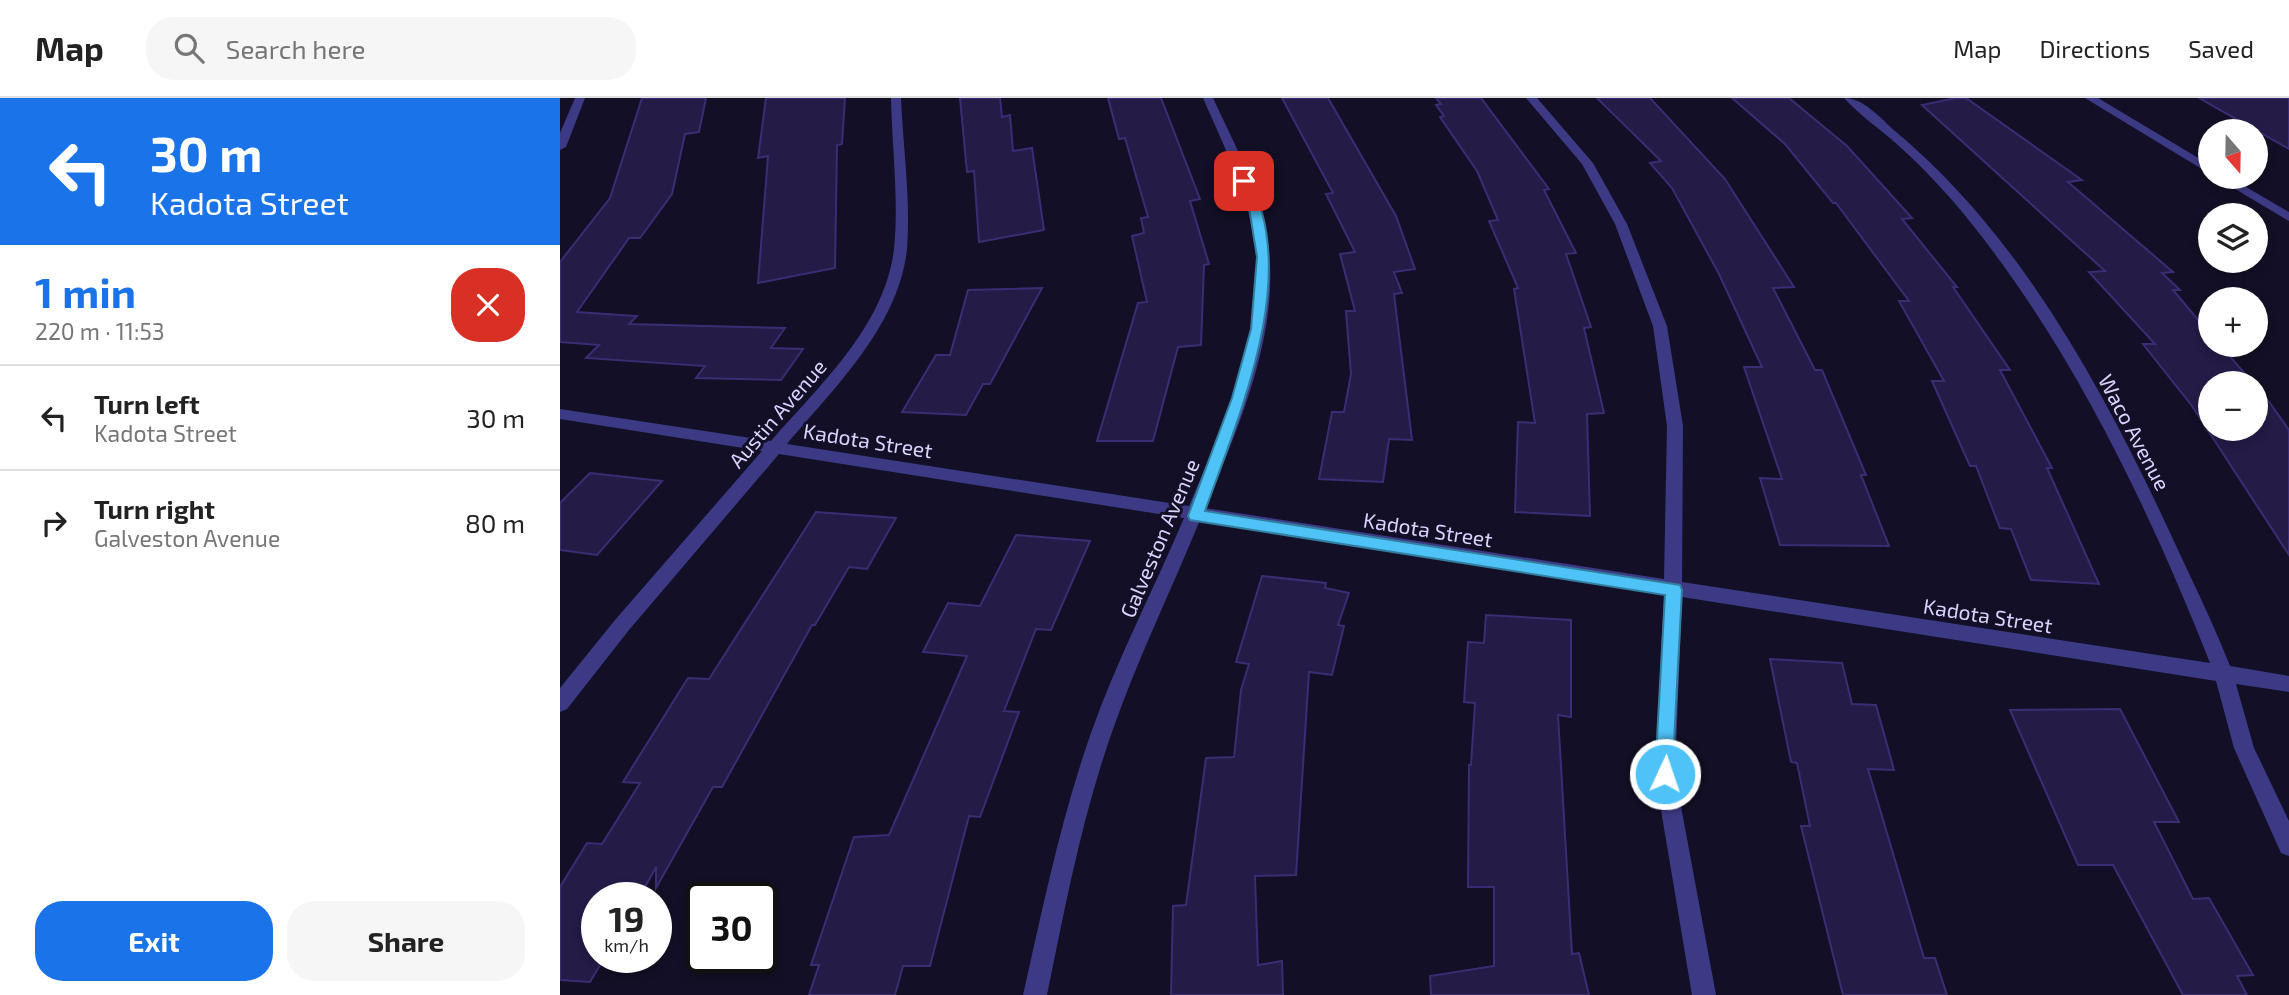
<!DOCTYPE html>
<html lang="en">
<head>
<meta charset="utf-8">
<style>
	:root { --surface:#fff; --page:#f6f6f6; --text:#222; --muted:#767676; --line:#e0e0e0; --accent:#1a73e8 }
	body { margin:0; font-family:"Exo 2",sans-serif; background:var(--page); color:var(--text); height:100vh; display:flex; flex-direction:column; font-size:26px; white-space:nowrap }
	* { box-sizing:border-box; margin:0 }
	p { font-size:23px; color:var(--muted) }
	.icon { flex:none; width:38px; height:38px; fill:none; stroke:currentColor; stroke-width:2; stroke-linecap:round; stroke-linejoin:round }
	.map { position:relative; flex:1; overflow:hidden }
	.panel { display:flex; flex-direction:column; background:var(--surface); width:560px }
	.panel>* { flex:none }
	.guide { background:#1a73e8; color:#fff; overflow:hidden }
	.needle { width:46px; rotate:160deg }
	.controls { position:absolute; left:1638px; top:21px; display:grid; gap:14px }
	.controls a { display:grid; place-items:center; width:70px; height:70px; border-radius:50%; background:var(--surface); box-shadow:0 4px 10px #0003; font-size:35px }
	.speed { position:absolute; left:21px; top:784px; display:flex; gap:14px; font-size:35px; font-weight:700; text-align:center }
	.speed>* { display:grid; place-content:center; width:91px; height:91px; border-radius:50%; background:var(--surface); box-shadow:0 4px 10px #0003; line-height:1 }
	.speed small { font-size:18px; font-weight:400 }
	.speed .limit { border:4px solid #111; border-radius:10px; background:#fff; color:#111 }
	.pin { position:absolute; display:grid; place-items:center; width:60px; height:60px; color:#fff; margin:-30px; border-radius:14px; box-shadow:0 4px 10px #0006 }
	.me { position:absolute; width:77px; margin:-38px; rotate:3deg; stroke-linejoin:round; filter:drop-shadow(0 0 5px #0008) }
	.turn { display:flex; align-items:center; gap:24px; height:147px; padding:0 35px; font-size:32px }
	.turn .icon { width:91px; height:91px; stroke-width:2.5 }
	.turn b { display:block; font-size:49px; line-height:60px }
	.round { display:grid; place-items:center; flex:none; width:74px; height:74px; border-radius:28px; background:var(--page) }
	.head { display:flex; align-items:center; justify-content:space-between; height:119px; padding:0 35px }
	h1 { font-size:42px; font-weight:700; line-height:52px; color:var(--accent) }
	.primary-button { display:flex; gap:14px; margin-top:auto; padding:14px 35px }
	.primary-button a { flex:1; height:80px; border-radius:28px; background:var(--accent); color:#fff; font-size:28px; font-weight:700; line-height:80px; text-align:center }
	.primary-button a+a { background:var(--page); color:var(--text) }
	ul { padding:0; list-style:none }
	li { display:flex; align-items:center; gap:21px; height:105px; padding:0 35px; border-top:2px solid var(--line) }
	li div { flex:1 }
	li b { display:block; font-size:26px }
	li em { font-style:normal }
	header { display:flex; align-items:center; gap:42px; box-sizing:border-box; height:98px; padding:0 35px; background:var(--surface); border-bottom:2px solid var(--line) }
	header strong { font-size:33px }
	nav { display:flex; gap:38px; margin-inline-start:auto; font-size:24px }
	.search { width:490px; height:63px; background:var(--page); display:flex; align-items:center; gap:18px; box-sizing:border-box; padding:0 24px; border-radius:28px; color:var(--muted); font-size:26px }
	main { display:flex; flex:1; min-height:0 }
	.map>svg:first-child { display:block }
</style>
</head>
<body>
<header>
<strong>Map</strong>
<div class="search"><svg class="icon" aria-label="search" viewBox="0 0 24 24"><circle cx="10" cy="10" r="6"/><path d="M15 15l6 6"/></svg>Search here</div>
<nav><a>Map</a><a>Directions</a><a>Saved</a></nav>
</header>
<main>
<section class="panel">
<div class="guide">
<div class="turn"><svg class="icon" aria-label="left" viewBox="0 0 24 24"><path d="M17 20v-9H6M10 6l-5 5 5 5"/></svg><div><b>30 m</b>Kadota Street</div></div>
</div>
<div class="head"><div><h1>1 min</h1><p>220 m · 11:53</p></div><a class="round" style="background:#d93025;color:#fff"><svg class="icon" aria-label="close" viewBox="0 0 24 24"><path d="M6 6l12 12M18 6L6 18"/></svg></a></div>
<ul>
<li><svg class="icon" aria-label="left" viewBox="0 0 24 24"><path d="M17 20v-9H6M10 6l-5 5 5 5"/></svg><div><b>Turn left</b><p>Kadota Street</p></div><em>30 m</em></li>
<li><svg class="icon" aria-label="right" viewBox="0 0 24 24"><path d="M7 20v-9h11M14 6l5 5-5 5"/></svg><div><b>Turn right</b><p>Galveston Avenue</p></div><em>80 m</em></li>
</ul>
<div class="primary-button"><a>Exit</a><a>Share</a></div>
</section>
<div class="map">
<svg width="1729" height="897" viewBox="0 0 1729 897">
	<rect width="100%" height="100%" fill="#130f26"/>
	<g fill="#241b47" stroke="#3b2d73" stroke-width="2">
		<path d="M82 0H146L139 34 125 36 112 96 80 140H69L17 214 77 218 69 226 225 230 211 250 243 251 221 282 136 280 145 268 26 260 39 247 0 244V164L50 100Z"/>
		<path d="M206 0H285L282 46 277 47 275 170 198 185 208 58 198 60Z"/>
		<path d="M400 0H440L442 19 450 17 453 53 472 50 484 132 419 144 414 73 407 74Z"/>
		<path d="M548 0H601L640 101 630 103 649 166 644 167 641 247 618 249 593 343H537L578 205 587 204 572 138 584 135 581 120 588 119 565 40 559 41Z"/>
		<path d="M722 0H768L836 118 855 171 834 174 842 195 834 196 852 342 829 341 823 384 759 381 772 314H784L791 276 786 213H795L780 156 795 154 766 96 773 95Z"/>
		<path d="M876 0H921L989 91 984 92 1016 155 1006 156 1031 229 1024 230 1044 315 1027 316 1030 418 955 414 958 324 975 325 954 191 958 190 929 123 938 122 917 73 880 19 884 18 876 7 881 6Z"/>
		<path d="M1037 0H1090L1165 81 1234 189 1213 190 1255 272H1262L1306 377H1301L1329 448 1220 447 1200 380 1222 381 1184 269H1202L1159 176 1112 90 1090 65 1101 63Z"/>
		<path d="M1172 0H1229L1287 48 1352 120 1342 121 1397 189H1393L1450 272H1440L1492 370H1487L1539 486 1471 482 1451 431 1440 430 1416 368H1410L1372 283H1384L1339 203H1349L1276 105H1273L1225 46Z"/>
		<path d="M1396 0H1406L1522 82 1508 84 1613 174 1602 175 1620 192H1613L1650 236V247H1660L1693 285H1650V331H1696V289L1710 305 1729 332V457L1632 308 1583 246H1595L1529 174 1545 173 1362 7Z"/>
		<path d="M1639 0H1729V51Z"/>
		<path d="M482 190 430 286H423L406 317 342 314 376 257H390L408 192Z"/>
		<path d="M30 375 102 383 37 457 0 452V405Z"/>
		<path d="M256 414 336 420 307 471 289 469 255 527H252L162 689H153L96 790V769L79 800H37V859H45L30 884 0 882V789L27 745 42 746 80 685 63 684 128 580 149 581Z"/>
		<path d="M456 437 530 443 491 532 476 531 444 613 459 614 420 719 409 718 370 868H343L335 897H249L259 867H251L294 739 329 737 407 558 363 554 388 505 420 508Z"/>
		<path d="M702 478 766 485 765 490 789 495 778 527 784 528 772 577 749 574 736 777 695 778 698 867 722 863 723 897H611L613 808 626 807 646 660 674 659 681 592 689 566 676 564Z"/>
		<path d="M926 517 1011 522V619L998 617 1012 856 1019 855 1029 897H871L870 878 934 868V789H908L909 667H911L915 605 904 604 908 544 924 545Z"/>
		<path d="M1210 561 1282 565 1292 606 1316 607 1334 672 1308 671 1364 860H1375L1387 897H1283L1241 728H1250L1237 665 1231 664Z"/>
		<path d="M1560 611 1619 724H1594L1633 801 1649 800 1693 877 1677 878 1687 897H1623L1553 767H1518L1450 612Z"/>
	</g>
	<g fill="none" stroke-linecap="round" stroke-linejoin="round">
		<g fill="#3d3a85" fill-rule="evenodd">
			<path d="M15 0H25L6 49 0 52V35Z"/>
			<path d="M331 0H341C343 50 351 101 347 151 339 228 274 290 227 346L629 408C663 329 710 222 693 135 684 87 662 44 643 0H653C674 45 698 90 707 139 723 229 679 328 645 410L1104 481 1107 328 1093 228 1055 126 1022 66 966 0H977L1033 65 1067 126 1107 228 1123 328 1122 484 1650 565C1587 405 1504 233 1392 102 1376 84 1358 65 1340 49 1322 32 1300 18 1284 0 1304 0 1320 20 1335 33 1465 141 1549 302 1618 452 1636 491 1655 529 1670 568L1729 578V594L1676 586 1694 650 1729 723V758L1721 755 1674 650 1656 583 1122 499 1115 676 1156 897H1132L1095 676 1104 496 640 422C611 493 577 562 552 634 522 719 505 809 487 897H463C483 809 501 720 531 635 557 561 594 491 624 420L219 356 69 532 7 611 0 614V590L55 522 202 353 0 321V311L211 343C259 288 325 228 334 151 339 101 332 50 331 0Z"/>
			<path d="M1525 0H1538L1650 67V76Z"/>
			<path d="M1655 79H1669L1729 114V123Z"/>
		</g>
	</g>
	<path fill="#4fc3f7" stroke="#337fa1" stroke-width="2" d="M680 80H688C742 176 678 320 645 413L1120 487 1122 492 1112 682 1105 685 1098 682 1095 676 1105 497 630 422 628 418 672 300 691 231 697 159 688 103Z"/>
	<g text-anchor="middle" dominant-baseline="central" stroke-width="6" stroke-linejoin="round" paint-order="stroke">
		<g font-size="21" fill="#d9d4ff" stroke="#130f26">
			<text transform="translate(217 315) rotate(-49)">Austin Avenue</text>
			<text transform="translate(1575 334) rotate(62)">Waco Avenue</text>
			<text transform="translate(308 342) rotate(9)">Kadota Street</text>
			<text transform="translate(868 431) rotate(9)">Kadota Street</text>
			<text transform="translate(599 440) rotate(-67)">Galveston Avenue</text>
			<text transform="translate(1428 517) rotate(9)">Kadota Street</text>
		</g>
	</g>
</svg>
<div class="controls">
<a><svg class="needle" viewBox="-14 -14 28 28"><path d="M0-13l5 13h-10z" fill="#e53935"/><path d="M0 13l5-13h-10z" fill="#767676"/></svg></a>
<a><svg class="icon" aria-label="layers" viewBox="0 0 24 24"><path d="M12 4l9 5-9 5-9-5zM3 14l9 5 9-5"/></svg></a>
<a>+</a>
<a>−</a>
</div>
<div class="speed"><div>19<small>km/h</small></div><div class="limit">30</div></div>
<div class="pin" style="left:684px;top:83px;background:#d93025"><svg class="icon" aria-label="arrive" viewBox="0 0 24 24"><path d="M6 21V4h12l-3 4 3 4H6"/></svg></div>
<svg class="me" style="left:1105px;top:676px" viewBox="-20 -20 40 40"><circle r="17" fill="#4fc3f7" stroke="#fff" stroke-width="3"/><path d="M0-11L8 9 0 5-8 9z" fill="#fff"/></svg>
</div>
</main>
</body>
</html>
